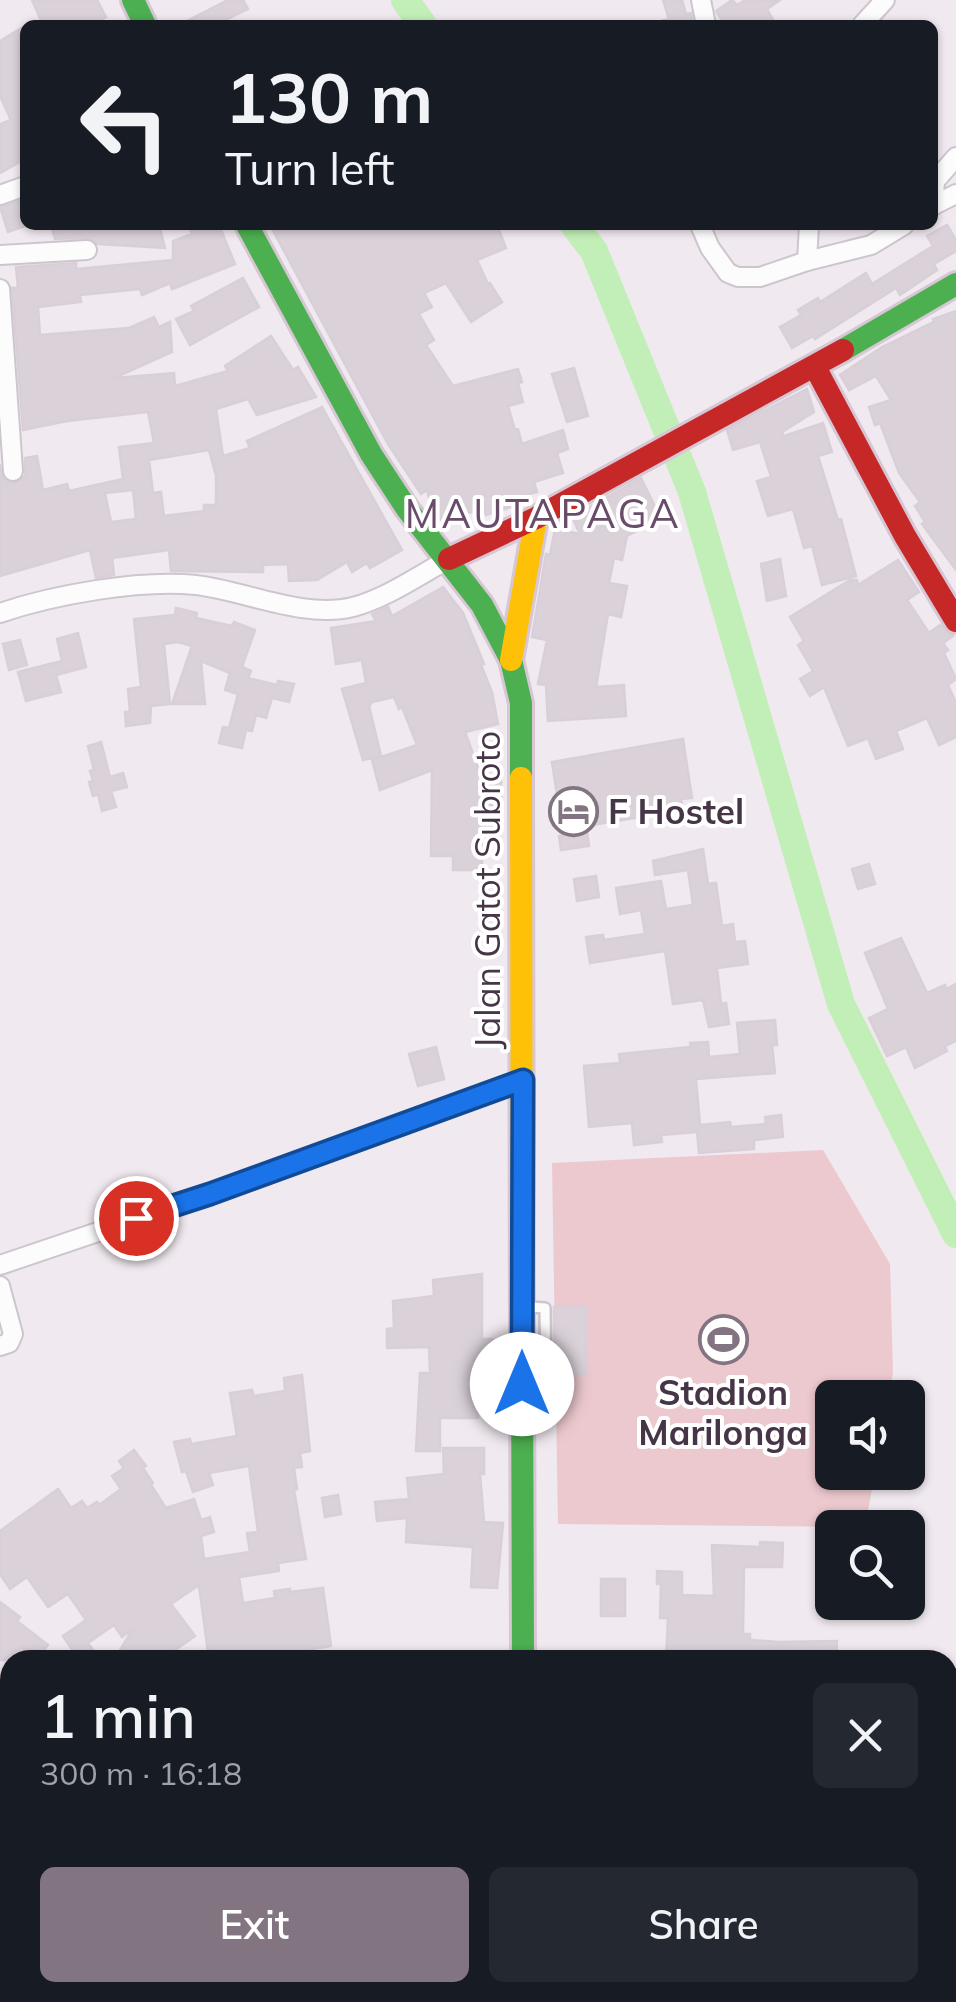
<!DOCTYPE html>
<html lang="en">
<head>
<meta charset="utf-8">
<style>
	:root { --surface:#171b24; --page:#242831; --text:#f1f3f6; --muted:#9ea1a6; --accent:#827481 }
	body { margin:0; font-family:Mulish,sans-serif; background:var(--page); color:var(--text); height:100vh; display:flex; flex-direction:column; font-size:38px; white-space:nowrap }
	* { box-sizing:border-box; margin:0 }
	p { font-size:32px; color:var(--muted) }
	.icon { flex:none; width:55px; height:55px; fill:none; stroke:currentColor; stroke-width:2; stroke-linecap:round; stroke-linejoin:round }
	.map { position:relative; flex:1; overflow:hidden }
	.drawer { position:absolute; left:0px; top:1650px; width:958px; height:352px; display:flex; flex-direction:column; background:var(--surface); border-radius:30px 30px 0 0; box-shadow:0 2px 8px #0004 }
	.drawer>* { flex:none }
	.top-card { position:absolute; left:20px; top:20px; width:918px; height:210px; border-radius:15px; box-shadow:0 2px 8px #0004; background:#171b24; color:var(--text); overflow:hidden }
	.controls { position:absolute; left:815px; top:1380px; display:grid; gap:20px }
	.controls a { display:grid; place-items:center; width:110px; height:110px; border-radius:15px; background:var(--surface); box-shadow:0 2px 8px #0004; font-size:50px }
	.pin { position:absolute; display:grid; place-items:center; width:85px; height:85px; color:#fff; margin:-42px; border:5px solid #fff; border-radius:50%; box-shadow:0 2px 10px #0007 }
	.me { position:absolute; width:110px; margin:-55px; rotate:0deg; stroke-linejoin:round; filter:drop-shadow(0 0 8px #0008) }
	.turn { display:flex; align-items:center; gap:35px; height:210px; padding:0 40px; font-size:45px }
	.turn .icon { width:130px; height:130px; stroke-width:2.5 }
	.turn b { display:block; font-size:70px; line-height:85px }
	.round { display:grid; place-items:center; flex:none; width:105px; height:105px; border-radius:15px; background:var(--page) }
	.head { display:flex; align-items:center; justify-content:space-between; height:170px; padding:0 40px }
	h1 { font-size:60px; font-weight:600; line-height:75px }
	.action { display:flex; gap:20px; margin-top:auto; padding:20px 40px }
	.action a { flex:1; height:115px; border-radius:15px; background:var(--accent); color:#fff; font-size:40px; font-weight:600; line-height:115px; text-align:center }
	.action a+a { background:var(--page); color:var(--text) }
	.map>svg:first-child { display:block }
</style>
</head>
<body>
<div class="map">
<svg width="956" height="2002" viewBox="0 0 956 2002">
	<rect width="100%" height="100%" fill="#f0e9ef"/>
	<path fill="#ecc9cf" d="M823 1150 890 1264 893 1373 888 1397 832 1398V1472L875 1473 865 1527 558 1524 552 1163Z"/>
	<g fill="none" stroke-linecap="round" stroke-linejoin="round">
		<g stroke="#c2efb8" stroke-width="28">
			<path d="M405 0 423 25"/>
			<path d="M574 225 594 251 692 492 841 1004 956 1234"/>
		</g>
	</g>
	<g fill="#dad1d9" stroke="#d8cfd8" stroke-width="2.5" fill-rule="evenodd">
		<path d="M32 0H97L106 17 91 25H43Z"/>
		<path d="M228 0H243L248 9 215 25H179Z"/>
		<path d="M663 0H682L686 14 691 13 693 25H662L661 21 669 19Z"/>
		<path d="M732 0 737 5 745 0H780L767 9 776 25H725L716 11Z"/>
		<path d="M25 26V49L19 52 25 66V159L0 173V124L11 120 0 96V41Z"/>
		<path d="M25 199V226L8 232 0 207Z"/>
		<path d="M51 225H159L165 248 98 244 87 238 55 239Z"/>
		<path d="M188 225H219L235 264 172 289 170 283 142 295 140 289 80 295 81 302 38 307 40 335 129 328 154 317 159 327 170 322 172 352 114 378 174 373 175 386 228 371 225 366 271 336 293 370 298 367 316 397 257 415 248 399 216 409 223 456 250 448 247 441 322 407 402 550 370 568 367 563 352 572 347 562 317 580 289 581 288 564 263 565V572L171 571 169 550 112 558 114 575 96 578 90 550 0 576V464L3 479 15 483 25 476V458L37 456 43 490 67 484 69 491 123 479 119 447 154 443 148 412 67 421 23 430 12 288H18L16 267 76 263V269L173 260V241L192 234ZM209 450 216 476V505H204V511L164 516 161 492 153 493 149 460ZM133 490 136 519 111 522 105 493Z"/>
		<path d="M270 225H497L506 248 477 260 488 284 490 283 502 302 471 322 446 283 424 293 432 307 419 314 434 340 426 345 453 386 518 369 522 382 518 383 523 402 508 406 515 430 518 429 522 444 563 430 568 449 557 453 563 473 534 482 537 492 509 500 511 507 486 515 484 508 442 521 432 508 427 490 421 494 388 444Z"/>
		<path d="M947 225 956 240V251L934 264 937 270 900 295 896 288 815 339 813 336 792 348 780 327 801 315 798 310 818 298 820 302 866 273 872 284 933 246 927 236Z"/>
		<path d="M243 278 259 307 190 345 176 319 194 311 191 306Z"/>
		<path d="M956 311V570L922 524 925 522 915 506 920 502 899 473 880 423 875 425 869 407 891 400 876 376 849 390 840 375 882 347 934 322 933 319Z"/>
		<path d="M574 368 588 416 567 422 552 374Z"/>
		<path d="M807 389 814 412 782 432 784 436 823 423 832 452 818 456 838 520 841 519 856 576 822 585 812 546 804 548 793 509 768 516 757 481 771 477 760 442 733 450 727 430Z"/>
		<path d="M641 478 661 519 627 536 622 560 614 558 609 583 627 586 621 617 608 614 596 687 624 685 626 716 548 721 546 685 538 684 547 640 532 637 546 554 550 555 555 529 580 534 572 517Z"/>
		<path d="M780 559 786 596 767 601 761 564Z"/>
		<path d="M898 560 919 592 907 600 929 633 940 625 953 636 943 643 948 650 944 653 956 679 948 685 956 703V737L939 745 927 718 896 731 903 749 876 759 868 738 848 746 824 687 810 696 800 679 813 671 798 645 804 641 790 617 850 580H857L858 585Z"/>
		<path d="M443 587 463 613 484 664 481 665 492 692 498 724 465 732 481 775H501V798H492V854H482V870H453V856H431L432 770 380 790 372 760 417 745 402 707 399 709 394 697 372 702 369 706 381 756 363 760 342 689 366 683 362 660 336 664 331 628 376 621 372 614 388 607 392 616Z"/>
		<path d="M176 608 197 613 196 618 232 626 234 622 255 630 242 667 251 671 248 678 277 685 278 681 294 684 289 702 272 698 266 718 256 715 252 731 246 730 242 748 219 743 223 727 229 728 238 694 225 690 230 673 201 661 205 704H172L192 646 178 642 164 644 170 704 151 706 150 723 126 726 125 712H130L128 689 141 687 134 619 175 615Z"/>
		<path d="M78 633 86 667 56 675 61 692 26 701 18 672 62 661 57 639Z"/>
		<path d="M20 640 27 665 9 670 3 644Z"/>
		<path d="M683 739 692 798 681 799 683 810 586 826 589 846 561 850 559 836 563 835 552 762Z"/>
		<path d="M101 742 110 777 123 773 127 787 111 791 116 807 102 811 98 794 93 796 89 782 93 781 90 771 94 770 88 746Z"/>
		<path d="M703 849 708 884 716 883 722 926 733 924 735 942 745 941 748 964 717 968 721 1004 726 1003 729 1024 709 1027 703 1000 673 1004 665 951 590 963 586 937 603 935 604 940 645 934 641 910 620 914 616 888 661 881 666 909 693 905 688 870 655 875 653 861Z"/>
		<path d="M869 864 875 884 858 889 852 869Z"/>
		<path d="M596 876 599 897 577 901 574 879Z"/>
		<path d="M901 938 927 993 945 985 946 989 956 984V1041L945 1046 947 1051 915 1068 906 1047 887 1056 869 1018 888 1009 865 953Z"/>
		<path d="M775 1020 777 1045H772L775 1073 696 1079 700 1125 730 1122 731 1127 766 1124 765 1117 781 1115 783 1137 754 1140V1149L699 1153 697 1132 661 1135 662 1142 634 1145 632 1123 589 1127 584 1066 620 1063 619 1054 691 1047 690 1043 708 1042 709 1057 740 1054 737 1023Z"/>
		<path d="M436 1047 444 1079 418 1086 409 1054Z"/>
		<path d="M482 1274V1339H492L493 1365 480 1366 478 1418H440V1451H416L420 1373H430L429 1347 387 1348V1329L394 1328 393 1301 434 1296 433 1280Z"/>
		<path d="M554 1307H586V1374L554 1375Z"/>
		<path d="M302 1375 310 1451 300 1453 302 1467 294 1468 297 1489 294 1490 306 1559 278 1563 279 1571 239 1577 243 1603 275 1598 274 1591 290 1589V1592L323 1588 331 1646 312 1649 314 1660H240L234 1656 209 1660 199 1585 171 1604 195 1636 161 1660H114L133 1629 122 1637 114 1625 88 1643 96 1654 87 1660H79L63 1636 86 1620 68 1594 48 1607 27 1577 10 1589 0 1574V1531L58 1489 71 1508 82 1501 87 1508 97 1502 99 1505 121 1489 112 1476 124 1468 119 1461 134 1450 146 1466 143 1468 153 1483 151 1485 166 1508 194 1499 201 1520 210 1517 214 1532 201 1536 204 1559 250 1552 247 1533 258 1532 249 1466 209 1473 213 1485 193 1492 186 1471 182 1472 174 1442 190 1439 191 1444 237 1436 230 1393 252 1390 254 1396 285 1391 284 1378Z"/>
		<path d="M443 1448H484V1474H480L484 1522 503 1523 497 1588 471 1587 473 1547 406 1542 407 1518 377 1521 375 1502 409 1499 407 1478 444 1474Z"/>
		<path d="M338 1495 341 1514 325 1517 322 1498Z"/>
		<path d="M760 1542 783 1543 782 1567H744L743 1634H750V1640L779 1642 837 1641 836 1660 666 1658 668 1618H660L661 1584H657V1571L682 1572V1595L714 1596 712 1545 760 1547Z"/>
		<rect x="601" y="1579" width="24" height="37"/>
		<path d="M0 1602 20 1617 17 1621 48 1645 36 1660H0Z"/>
	</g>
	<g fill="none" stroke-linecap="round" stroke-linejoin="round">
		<defs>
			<path id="lane" d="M528 1384H546L545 1308 531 1307"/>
			<g id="street">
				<path d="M701 0 706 25"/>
				<path d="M862 25 885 0"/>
				<path d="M0 195 25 186"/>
				<path d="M932 206 956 194"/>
				<path d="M933 206 935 181 956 157"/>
				<path d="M700 225 710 248 728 273 738 277H760L807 261 871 245 904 225"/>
				<path d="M0 255 87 250"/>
				<path d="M807 261 809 225"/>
				<path d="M0 289 13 471"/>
				<path d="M0 613C53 595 140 579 196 585 246 591 303 619 353 607 387 598 419 575 449 559"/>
				<path d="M0 1265 210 1194 523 1080"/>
				<path d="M0 1286 13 1334 9 1343 0 1346"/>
				<path d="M864 1992 865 2002"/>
			</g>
			<g id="fast">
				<path d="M133 0 145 25"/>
				<path d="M247 225 371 454 407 509 482 605 511 660 521 703V778"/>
				<path d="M843 350 956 284"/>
				<path d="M522 1360 523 1660"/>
			</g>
			<g id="slow">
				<path d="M511 660 536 518"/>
				<path d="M521 778 522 1360"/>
				<path d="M524 1992V2002"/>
			</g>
			<g id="jam">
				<path d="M815 367 905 536 956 621"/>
				<path d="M449 559 536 518 843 350"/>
			</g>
		</defs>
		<use href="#lane" stroke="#cec6ce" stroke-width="14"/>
		<use href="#street" stroke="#cec6ce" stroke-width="22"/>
		<use href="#fast" stroke="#d7c7d4" stroke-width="28"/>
		<use href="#slow" stroke="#d7c7d4" stroke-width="28"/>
		<use href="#jam" stroke="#d7c7d4" stroke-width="28"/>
		<use href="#lane" stroke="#fdfcfd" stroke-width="9"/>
		<use href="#street" stroke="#fdfcfd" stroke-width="18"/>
		<use href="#fast" stroke="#4caf50" stroke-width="22"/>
		<use href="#slow" stroke="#ffc107" stroke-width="22"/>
		<use href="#jam" stroke="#c62828" stroke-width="22"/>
	</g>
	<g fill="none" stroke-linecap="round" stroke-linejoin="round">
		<defs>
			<path id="route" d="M136 1218 210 1194 523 1080 522 1384"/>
		</defs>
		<use href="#route" stroke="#114b97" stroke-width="25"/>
		<use href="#route" stroke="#1a73e8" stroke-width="18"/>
	</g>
	<defs>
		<symbol id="hotel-ring" viewBox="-11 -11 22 22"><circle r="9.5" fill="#fff" stroke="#827481" stroke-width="1.5"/><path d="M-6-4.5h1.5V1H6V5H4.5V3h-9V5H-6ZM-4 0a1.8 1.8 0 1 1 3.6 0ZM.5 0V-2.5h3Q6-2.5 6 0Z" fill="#827481"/></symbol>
		<symbol id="stadium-ring" viewBox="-11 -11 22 22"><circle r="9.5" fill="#fff" stroke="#827481" stroke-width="1.5"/><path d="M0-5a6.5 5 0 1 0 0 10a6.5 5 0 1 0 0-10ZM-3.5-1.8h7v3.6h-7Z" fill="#827481"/></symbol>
	</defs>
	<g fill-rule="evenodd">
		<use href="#hotel-ring" x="546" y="784" width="55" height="55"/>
		<use href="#stadium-ring" x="696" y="1312" width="55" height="55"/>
	</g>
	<g text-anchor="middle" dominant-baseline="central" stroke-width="8" stroke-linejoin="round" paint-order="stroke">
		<g font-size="35" font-weight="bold" fill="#463546" stroke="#fff" text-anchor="start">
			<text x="608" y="811">F Hostel</text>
			<text x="723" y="1392" text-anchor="middle">Stadion<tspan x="723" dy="40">Marilonga</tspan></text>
		</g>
		<g font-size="35" fill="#463546" stroke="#fff">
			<text transform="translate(487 890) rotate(-90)">Jalan Gatot Subroto</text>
		</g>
		<g font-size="40" letter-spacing="2.5" fill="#694c69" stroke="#fff">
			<text x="543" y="513">MAUTAPAGA</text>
		</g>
	</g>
</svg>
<div class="controls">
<a><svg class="icon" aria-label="sound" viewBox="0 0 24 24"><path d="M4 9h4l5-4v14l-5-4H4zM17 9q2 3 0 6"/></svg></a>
<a><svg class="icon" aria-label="search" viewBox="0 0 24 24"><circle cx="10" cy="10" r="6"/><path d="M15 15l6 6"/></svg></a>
</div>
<div class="pin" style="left:136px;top:1218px;background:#d93025"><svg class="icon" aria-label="arrive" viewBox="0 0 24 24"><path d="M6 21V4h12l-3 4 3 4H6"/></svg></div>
<svg class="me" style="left:522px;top:1384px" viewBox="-20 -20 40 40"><circle r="19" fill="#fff"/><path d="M0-13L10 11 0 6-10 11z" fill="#1a73e8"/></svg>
<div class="top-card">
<div class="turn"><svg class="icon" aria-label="left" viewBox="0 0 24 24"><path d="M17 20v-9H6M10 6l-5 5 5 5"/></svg><div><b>130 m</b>Turn left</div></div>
</div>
<section class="drawer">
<div class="head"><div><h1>1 min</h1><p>300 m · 16:18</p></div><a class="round"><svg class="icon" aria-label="close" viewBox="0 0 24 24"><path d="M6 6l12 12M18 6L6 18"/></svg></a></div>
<div class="action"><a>Exit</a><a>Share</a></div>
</section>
</div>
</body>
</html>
